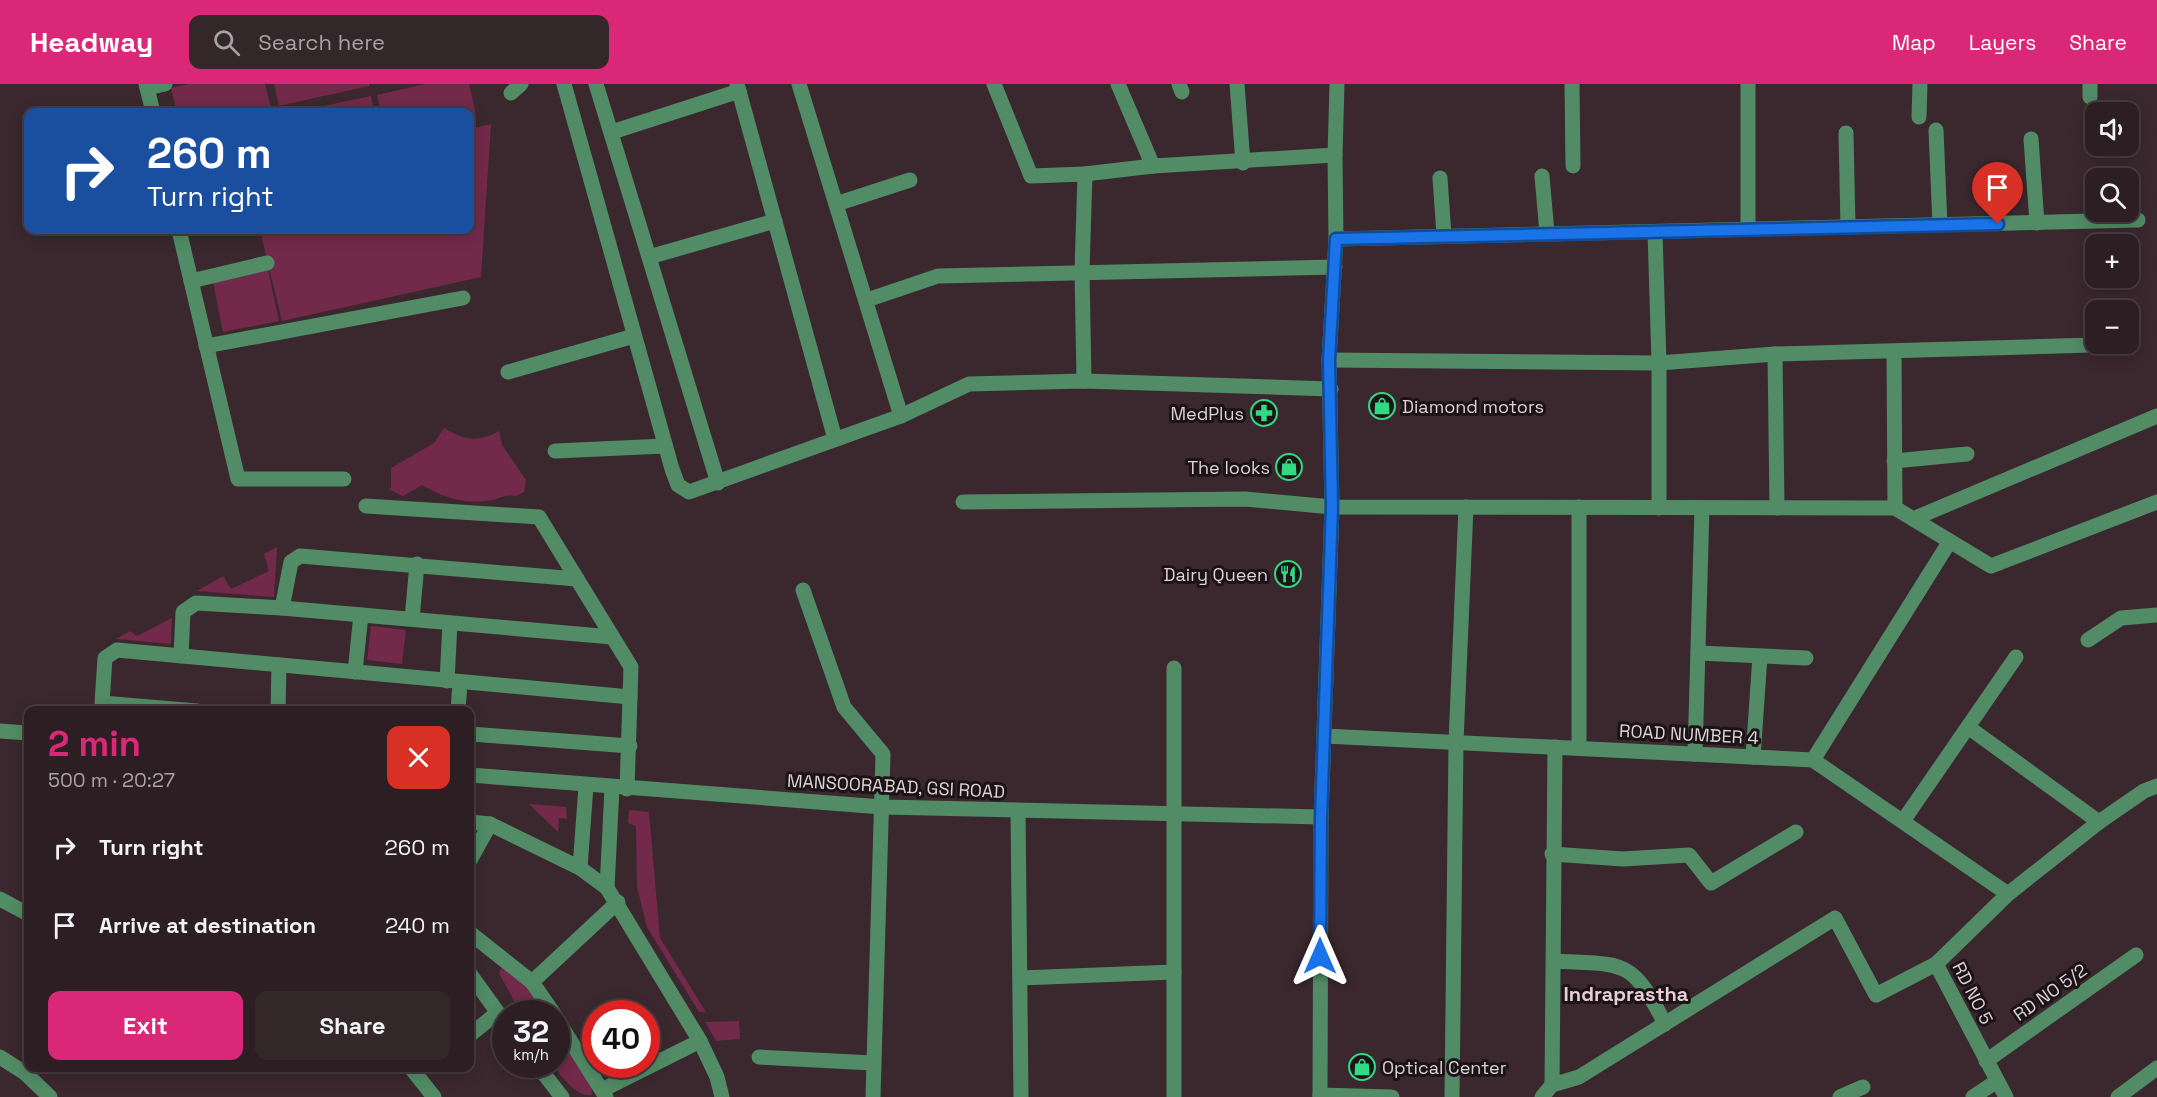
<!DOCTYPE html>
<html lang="en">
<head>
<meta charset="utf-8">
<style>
	:root { --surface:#2c1e22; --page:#34272a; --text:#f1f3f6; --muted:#a6a2a5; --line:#483c40; --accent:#db2777 }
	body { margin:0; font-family:"Space Grotesk",sans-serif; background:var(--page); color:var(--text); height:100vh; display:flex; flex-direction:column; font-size:22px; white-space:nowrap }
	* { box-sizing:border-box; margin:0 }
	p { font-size:20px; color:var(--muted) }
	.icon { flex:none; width:33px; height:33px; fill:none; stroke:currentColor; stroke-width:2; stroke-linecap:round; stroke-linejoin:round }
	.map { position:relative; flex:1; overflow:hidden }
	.drawer { position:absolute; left:24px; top:622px; width:450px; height:366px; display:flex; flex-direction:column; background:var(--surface); border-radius:12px; box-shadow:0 3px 15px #0003,0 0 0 2px var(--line) }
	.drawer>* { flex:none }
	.hud { position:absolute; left:24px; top:24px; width:450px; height:126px; border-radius:12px; box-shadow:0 3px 15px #0003,0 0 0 2px var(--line); background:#1a4fa0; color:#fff; overflow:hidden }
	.buttons { position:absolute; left:2085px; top:18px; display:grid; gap:12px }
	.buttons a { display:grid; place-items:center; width:54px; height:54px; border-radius:12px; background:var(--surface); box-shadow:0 3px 15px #0003,0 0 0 2px var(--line); font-size:30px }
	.speed { position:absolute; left:492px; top:916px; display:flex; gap:12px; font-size:30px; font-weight:700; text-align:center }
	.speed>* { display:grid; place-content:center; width:78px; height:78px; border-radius:50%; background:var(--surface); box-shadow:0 3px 15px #0003,0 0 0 2px var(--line); line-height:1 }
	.speed small { font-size:15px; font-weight:400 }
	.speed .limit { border:9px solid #d22; background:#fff; color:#111 }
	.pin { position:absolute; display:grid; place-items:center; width:51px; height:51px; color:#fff; margin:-62px -26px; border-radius:50% 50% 50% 0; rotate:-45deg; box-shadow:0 0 6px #0007 }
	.pin .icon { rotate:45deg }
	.me { position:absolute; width:66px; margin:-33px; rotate:0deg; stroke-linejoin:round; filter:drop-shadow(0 0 4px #0008) }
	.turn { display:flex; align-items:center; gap:21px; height:126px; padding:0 24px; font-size:27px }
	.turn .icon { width:78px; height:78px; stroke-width:2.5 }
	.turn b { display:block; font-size:42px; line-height:51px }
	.round { display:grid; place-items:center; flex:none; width:63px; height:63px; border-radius:12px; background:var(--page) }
	.headline { display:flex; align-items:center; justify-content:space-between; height:102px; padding:0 24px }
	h1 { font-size:36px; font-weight:800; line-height:45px; color:var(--accent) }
	.action { display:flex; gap:12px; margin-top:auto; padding:12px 24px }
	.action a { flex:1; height:69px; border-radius:12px; background:var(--accent); color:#fff; font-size:24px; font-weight:800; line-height:69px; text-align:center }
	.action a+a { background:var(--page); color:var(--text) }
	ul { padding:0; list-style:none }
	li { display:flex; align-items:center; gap:18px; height:78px; padding:0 24px }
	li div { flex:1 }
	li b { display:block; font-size:22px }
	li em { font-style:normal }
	header { display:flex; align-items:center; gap:36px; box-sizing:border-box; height:84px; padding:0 30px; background:var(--accent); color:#fff }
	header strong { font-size:28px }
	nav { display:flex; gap:33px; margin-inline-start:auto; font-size:21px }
	.search { width:420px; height:54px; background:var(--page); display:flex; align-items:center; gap:15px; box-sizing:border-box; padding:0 21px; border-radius:12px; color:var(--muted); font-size:22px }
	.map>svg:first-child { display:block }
</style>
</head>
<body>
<header>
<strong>Headway</strong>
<div class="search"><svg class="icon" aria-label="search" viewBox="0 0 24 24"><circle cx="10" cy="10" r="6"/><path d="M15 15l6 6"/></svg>Search here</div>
<nav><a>Map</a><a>Layers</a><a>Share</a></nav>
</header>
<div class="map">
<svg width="2157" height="1013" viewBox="0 0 2157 1013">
	<rect width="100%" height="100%" fill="#3a282e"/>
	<g fill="#73294a">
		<path d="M189 0H265L271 24 252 28H177L171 4Z"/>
		<path d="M274 0H369V2L279 22Z"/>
		<path d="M425 0H469L476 31 470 33V28H381L377 11Z"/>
		<path d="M371 12 374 28H296Z"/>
		<path d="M491 40 481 193 282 237 260 146H470V45Z"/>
		<path d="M268 186 279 237 223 248 213 198Z"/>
		<path d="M444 344C464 356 478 359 499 347L502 361 526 396 524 408 516 412C507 410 500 414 492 416 466 421 444 414 422 401L403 412 388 405 391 404V384L434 359Z"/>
		<path d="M277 463 274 513 197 507 223 492 231 505 269 487 264 470Z"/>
		<path d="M172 534 171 560 116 555 130 547 137 552Z"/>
		<path d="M371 542 406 546 402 580 367 576Z"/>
		<path d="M529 720 566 723 567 735 559 734 558 748Z"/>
		<path d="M629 726 649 728 660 854 706 928H699L647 843 637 803 636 742 628 739Z"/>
		<path d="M503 880 513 883 551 930H521L499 889Z"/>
		<path d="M739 937 740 955 716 957 705 938Z"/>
		<path d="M557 938 591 997 592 1011C575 1013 562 992 553 981H556Z"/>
	</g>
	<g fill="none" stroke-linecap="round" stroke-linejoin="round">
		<g stroke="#518c66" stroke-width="15">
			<path d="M146 0 153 28"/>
			<path d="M564 0 672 385 678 401 689 408 901 332 969 300 1084 297 1331 305"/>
			<path d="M596 0 718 399"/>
			<path d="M737 0 835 355"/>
			<path d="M799 0 901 332"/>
			<path d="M994 0 1031 92 1085 90"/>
			<path d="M1118 0 1153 82"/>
			<path d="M1179 0 1182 8"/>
			<path d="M1237 0 1243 79"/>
			<path d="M1572 0 1573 82"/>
			<path d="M1748 0V145"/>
			<path d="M147 4 165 0"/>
			<path d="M511 9 521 0"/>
			<path d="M2090 13V0"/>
			<path d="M1919 33 1920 0"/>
			<path d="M1936 46 1940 141"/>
			<path d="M612 48 739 7"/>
			<path d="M1846 49 1848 143"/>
			<path d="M2031 55 2037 139"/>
			<path d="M1542 92 1547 149"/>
			<path d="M1440 94 1444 151"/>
			<path d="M836 120 910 96"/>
			<path d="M179 146 238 395H344"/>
			<path d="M1655 148 1659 279V424"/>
			<path d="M1336 155 2138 136"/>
			<path d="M649 173 775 137"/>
			<path d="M191 197 267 179"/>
			<path d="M867 216 938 192 1335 183"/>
			<path d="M206 262 463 214"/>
			<path d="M1894 268 1895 424"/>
			<path d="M1775 270 1777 424"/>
			<path d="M1329 276 1659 279 1775 270 2093 261"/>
			<path d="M508 288 634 252"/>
			<path d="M1084 297 1082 187 1085 90 1153 82 1335 71"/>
			<path d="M555 367 665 362"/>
			<path d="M1894 377 1967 370"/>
			<path d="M963 418 1245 415 1332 423 1895 424 1991 482 2157 418"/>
			<path d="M366 422 539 433 631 583 627 705"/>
			<path d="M1913 435 2157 332"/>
			<path d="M577 495 300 472 291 478 282 524 612 553"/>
			<path d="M803 506 844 623 883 670 873 1013"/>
			<path d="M412 535 417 480"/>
			<path d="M2088 556 2121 534 2157 531"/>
			<path d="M1698 569 1806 574"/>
			<path d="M181 572 183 528 196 519 282 524"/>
			<path d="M355 588 361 531"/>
			<path d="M447 597 450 539"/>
			<path d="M197 627 102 619 105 574 117 566 630 613"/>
			<path d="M278 627 279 581"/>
			<path d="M458 627 460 598"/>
			<path d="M1968 643 2099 738"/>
			<path d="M0 647 28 649"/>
			<path d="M470 650 630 662"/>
			<path d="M1325 652 1813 676 2008 810"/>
			<path d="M1579 664V423"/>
			<path d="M1695 670 1702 424"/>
			<path d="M1753 673 1760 572"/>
			<path d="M1813 676 1950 457"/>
			<path d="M470 691 882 723 1321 733"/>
			<path d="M1018 727 1021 1013"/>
			<path d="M1903 737 2016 573"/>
			<path d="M470 738 490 740 580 784 607 804 700 957 717 993 722 1013"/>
			<path d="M1552 770 1623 775 1689 771 1711 799 1796 748"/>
			<path d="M470 776 490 740"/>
			<path d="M580 784 586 702"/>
			<path d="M607 804 612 704"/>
			<path d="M0 815 28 830"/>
			<path d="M470 849 532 898 618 818"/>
			<path d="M1554 877C1624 881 1631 873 1665 940"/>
			<path d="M1936 880 2006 1013"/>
			<path d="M470 890 506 940"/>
			<path d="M1020 894 1174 888"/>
			<path d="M532 898 554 930"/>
			<path d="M556 934 606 1013"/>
			<path d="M470 951 497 929"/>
			<path d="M0 973 25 989 50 1013"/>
			<path d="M759 973 872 979"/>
			<path d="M1986 977 2136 871"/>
			<path d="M537 981 562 1013"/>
			<path d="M411 984 434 1013"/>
			<path d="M1552 1001 1555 663"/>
			<path d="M604 1005 700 957"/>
			<path d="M1320 1011 1392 1013"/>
			<path d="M1174 1013V584"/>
			<path d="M1320 1013 1321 733 1332 423 1329 276 1336 155 1335 71 1337 0"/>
			<path d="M1452 1013 1456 658 1466 423"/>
			<path d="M1542 1013 1552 1001 1579 993 1835 834 1876 911 1936 880 2008 810 2099 738 2144 707 2157 702"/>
			<path d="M1840 1013 1863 1003"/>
			<path d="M1973 1013 1997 997"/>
			<path d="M2118 1013 2157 984"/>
		</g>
	</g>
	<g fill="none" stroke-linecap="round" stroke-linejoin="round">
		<defs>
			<path id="route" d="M1320 872 1321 733 1332 423 1329 276 1336 155 1998 140"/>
		</defs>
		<use href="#route" stroke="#114b97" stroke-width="15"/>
		<use href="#route" stroke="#1a73e8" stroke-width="10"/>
	</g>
	<defs>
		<symbol id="shop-ring" viewBox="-11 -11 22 22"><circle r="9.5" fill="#1c1316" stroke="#32d882" stroke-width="1.5"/><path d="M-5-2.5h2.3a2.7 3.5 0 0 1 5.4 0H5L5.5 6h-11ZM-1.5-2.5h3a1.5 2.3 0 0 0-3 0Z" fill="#32d882"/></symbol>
		<symbol id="pharmacy-ring" viewBox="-11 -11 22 22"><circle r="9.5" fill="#1c1316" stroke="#32d882" stroke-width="1.5"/><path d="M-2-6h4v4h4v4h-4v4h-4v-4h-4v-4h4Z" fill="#32d882"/></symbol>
		<symbol id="restaurant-ring" viewBox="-11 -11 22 22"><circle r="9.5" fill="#1c1316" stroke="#32d882" stroke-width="1.5"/><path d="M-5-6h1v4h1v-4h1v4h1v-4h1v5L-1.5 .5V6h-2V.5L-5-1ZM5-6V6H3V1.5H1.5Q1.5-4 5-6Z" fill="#32d882"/></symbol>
	</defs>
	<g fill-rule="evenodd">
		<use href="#shop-ring" x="1367" y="307" width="30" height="30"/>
		<use href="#pharmacy-ring" x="1249" y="314" width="30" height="30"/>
		<use href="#shop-ring" x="1274" y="368" width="30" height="30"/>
		<use href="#restaurant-ring" x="1273" y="475" width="30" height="30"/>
		<use href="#shop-ring" x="1347" y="968" width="30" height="30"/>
	</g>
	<g text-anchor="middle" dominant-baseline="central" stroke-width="6" stroke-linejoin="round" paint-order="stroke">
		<g font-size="18" fill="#ded2d6" stroke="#1c1316" text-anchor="end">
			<text x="1402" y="322" text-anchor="start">Diamond motors</text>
			<text x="1244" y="329">MedPlus</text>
			<text x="1270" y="383">The looks</text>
			<text x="1268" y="490">Dairy Queen</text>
			<text x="1382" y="983" text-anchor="start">Optical Center</text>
		</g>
		<g font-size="18" fill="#ded2d6" stroke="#1c1316">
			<text transform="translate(1689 650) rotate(3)">ROAD NUMBER 4</text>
			<text transform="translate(896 702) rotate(3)">MANSOORABAD, GSI ROAD</text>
			<text transform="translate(2050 908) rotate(-35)">RD NO 5/2</text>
			<text transform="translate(1973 909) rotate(63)">RD NO 5</text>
		</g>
		<g font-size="20" font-weight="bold" fill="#e7ced6" stroke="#1c1316">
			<text x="1626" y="910">Indraprastha</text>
		</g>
	</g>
</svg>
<div class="buttons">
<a><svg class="icon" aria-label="sound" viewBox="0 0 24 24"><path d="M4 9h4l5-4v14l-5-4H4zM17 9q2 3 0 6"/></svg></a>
<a><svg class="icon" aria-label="search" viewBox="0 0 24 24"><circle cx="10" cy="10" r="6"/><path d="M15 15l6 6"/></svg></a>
<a>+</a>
<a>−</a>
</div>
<div class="speed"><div>32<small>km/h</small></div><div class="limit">40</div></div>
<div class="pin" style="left:1998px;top:140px;background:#d93025"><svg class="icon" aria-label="arrive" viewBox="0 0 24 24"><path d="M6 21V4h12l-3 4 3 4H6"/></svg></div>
<svg class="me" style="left:1320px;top:872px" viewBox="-20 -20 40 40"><path d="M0-17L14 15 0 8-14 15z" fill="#1a73e8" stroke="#fff" stroke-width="4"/></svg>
<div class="hud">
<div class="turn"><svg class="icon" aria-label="right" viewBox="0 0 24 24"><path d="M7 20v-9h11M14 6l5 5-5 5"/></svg><div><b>260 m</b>Turn right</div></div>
</div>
<section class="drawer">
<div class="headline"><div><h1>2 min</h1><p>500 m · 20:27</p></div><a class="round" style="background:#d93025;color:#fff"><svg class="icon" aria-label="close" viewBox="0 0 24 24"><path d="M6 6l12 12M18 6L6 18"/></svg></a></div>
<ul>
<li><svg class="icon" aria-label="right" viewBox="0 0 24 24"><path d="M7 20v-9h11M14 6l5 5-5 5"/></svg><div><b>Turn right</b></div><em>260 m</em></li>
<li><svg class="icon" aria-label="arrive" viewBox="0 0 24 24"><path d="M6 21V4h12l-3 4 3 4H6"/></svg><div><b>Arrive at destination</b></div><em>240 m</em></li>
</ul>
<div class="action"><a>Exit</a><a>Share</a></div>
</section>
</div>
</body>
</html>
